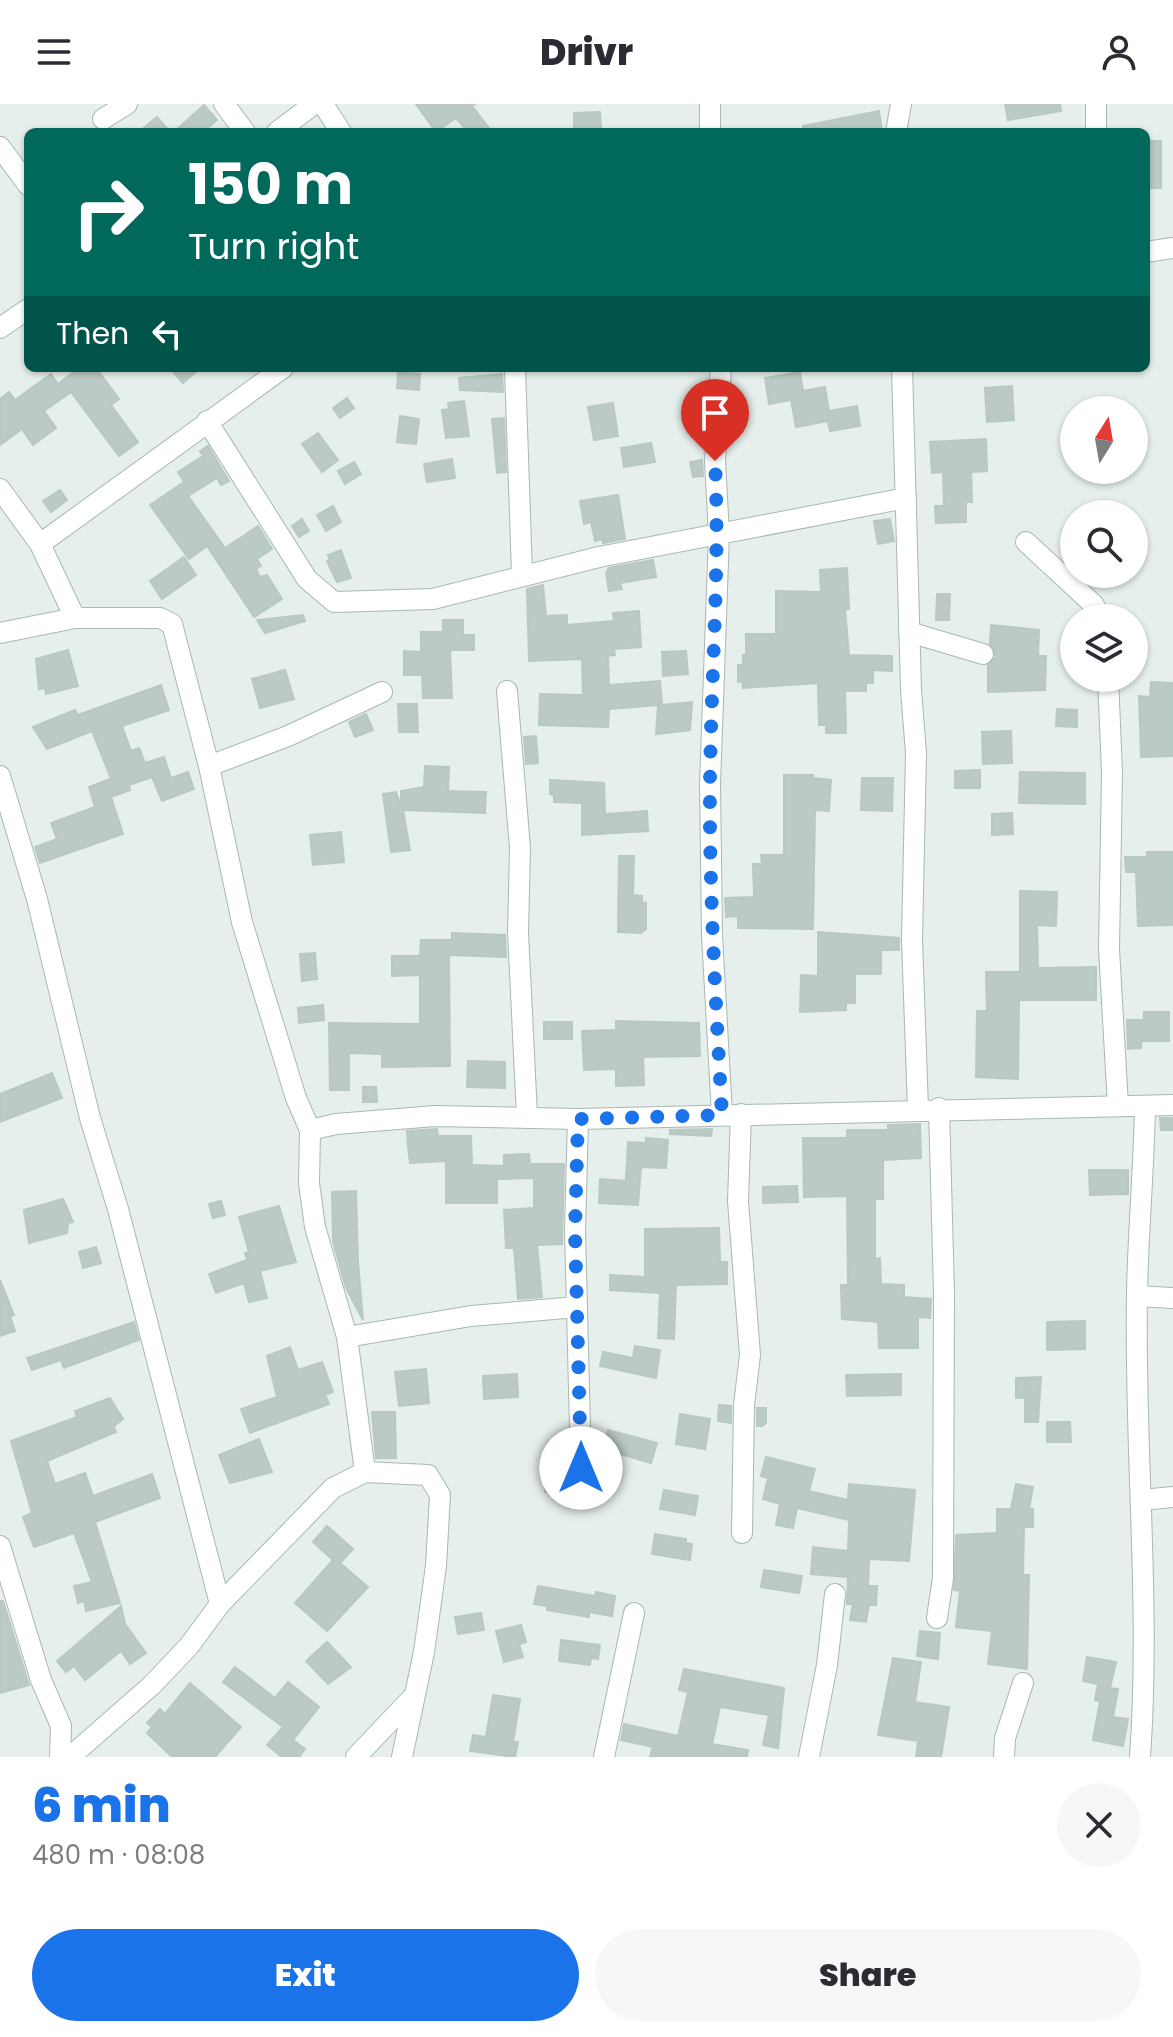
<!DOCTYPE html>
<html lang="en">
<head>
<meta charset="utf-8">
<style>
	:root { --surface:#fff; --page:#f7f7f7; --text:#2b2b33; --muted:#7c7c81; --accent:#1a73e8 }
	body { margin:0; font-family:Poppins,sans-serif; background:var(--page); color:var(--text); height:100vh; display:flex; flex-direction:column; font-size:30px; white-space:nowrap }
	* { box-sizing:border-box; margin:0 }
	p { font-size:26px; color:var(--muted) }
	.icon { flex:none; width:44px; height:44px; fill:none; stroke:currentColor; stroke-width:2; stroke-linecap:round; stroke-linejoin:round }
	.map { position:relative; height:1653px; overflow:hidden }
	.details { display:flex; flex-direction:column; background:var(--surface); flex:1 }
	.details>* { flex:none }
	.top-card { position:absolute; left:24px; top:24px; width:1126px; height:244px; border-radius:12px; box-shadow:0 2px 6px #0004; background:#00695c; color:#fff; overflow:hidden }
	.needle { width:52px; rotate:11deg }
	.buttons { position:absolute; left:1060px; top:292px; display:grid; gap:16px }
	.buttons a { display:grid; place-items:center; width:88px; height:88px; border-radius:50%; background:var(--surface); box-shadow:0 2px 6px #0004; font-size:40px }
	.pin { position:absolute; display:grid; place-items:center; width:68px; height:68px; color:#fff; margin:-82px -34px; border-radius:50% 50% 50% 0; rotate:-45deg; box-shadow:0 0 8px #0007 }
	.pin .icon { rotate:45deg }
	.me { position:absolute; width:88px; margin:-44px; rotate:0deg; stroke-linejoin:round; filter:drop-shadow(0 0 6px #0008) }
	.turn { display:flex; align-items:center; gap:28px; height:168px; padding:0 32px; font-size:36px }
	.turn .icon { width:104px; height:104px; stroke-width:2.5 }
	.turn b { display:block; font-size:56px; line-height:68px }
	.then { display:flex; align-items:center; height:76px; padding:0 32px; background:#0003; gap:16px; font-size:30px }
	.round { display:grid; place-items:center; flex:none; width:84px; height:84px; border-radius:42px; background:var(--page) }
	.head { display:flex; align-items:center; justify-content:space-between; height:136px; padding:0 32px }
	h1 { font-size:48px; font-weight:800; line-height:60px; color:var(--accent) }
	.cta { display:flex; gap:16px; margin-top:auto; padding:16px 32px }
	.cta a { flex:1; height:92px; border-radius:48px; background:var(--accent); color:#fff; font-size:32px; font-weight:800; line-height:92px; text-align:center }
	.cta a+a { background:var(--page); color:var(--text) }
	header { display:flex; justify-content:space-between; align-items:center; height:104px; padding:0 32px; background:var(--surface); font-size:36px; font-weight:800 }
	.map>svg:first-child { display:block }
</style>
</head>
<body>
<header><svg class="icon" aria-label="menu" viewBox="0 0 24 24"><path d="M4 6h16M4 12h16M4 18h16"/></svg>Drivr<svg class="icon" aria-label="person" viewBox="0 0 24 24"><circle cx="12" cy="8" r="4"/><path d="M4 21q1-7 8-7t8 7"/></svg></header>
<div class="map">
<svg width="1173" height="1653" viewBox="0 0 1173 1653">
	<rect width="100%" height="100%" fill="#e6efeb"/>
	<g fill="#bbcac4" stroke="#b8c9c2" stroke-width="2">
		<path d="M416 0H475L472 2 492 28H468L456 14 436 28Z"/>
		<path d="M1005 0H1060L1061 7 1008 16Z"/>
		<path d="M204 1 217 16 203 28H174Z"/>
		<path d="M879 7 882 27 803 28V22Z"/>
		<path d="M600 8 601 28H574V9Z"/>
		<path d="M157 13 170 28H139Z"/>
		<rect x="1146" y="37" width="15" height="47"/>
		<path d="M79 264H96L119 295 111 301 138 338 119 352 71 288 44 307 56 324 33 341 22 325 0 341V295L9 288 15 296 51 270 58 280Z"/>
		<path d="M170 264H200L183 279Z"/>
		<path d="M398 268 420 270 419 286 397 284Z"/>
		<path d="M800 268 803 287 825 283 829 307 857 302 860 322 830 327 828 317 796 323 791 296 769 300 765 274Z"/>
		<path d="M502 270 503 288 460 286 459 274Z"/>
		<path d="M1012 282 1014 316 987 318 985 284Z"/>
		<path d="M347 294 354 304 340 314 333 304Z"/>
		<path d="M464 297 469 332 446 334 442 306 449 305 448 299Z"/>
		<path d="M613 299 618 332 594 336 588 303Z"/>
		<path d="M400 312 419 315 416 340 397 338Z"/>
		<path d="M504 314 506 368 497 369 492 315Z"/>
		<path d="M318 329 338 356 322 368 302 340Z"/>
		<path d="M986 335 987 367 971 368 972 398H966V418L936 419 935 402H944L943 368 932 369 930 338Z"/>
		<path d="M651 339 655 358 624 363 621 344Z"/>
		<path d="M208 342 229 377 221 381 217 374 188 392 225 444 258 422 272 445 257 455 261 462 256 465 260 473 267 471 282 495 254 513 207 442 189 455 150 401 184 378 178 368 203 352 200 347Z"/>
		<path d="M452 355 455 374 427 378 424 360Z"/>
		<path d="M702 356 703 372 693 373 690 358Z"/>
		<path d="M354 358 361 370 345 380 338 367Z"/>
		<path d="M60 386 67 396 51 408 43 397Z"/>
		<path d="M618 391 625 435 603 439 602 435 595 437 591 418 584 420 580 397Z"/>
		<path d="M333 402 341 418 326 427 317 411Z"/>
		<path d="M302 415 309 427 299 433 292 422Z"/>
		<path d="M890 415 894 437 878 440 874 417Z"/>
		<path d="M341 446 351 474 337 478 327 457 330 456 328 451Z"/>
		<path d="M184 453 196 471 162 495 150 477Z"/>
		<path d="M653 456 656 473 620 479 622 485 609 487 606 469 609 464Z"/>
		<path d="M847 464 849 505H845L849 551 892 552V567L873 566V579H866V587H845L846 629H826V621H819L818 579 743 584 742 577 738 578V561H743V551H746V530H776V487L821 488 820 466Z"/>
		<path d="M543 481 546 512 567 511V521L614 517 613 509 639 507 641 543 614 545 615 551 608 552 609 581 660 577 662 601 692 598 690 626 656 630 658 601 609 605 608 623 539 621 540 590 583 591 582 555 529 557 527 485Z"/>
		<path d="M937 490H950L949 516H936Z"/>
		<path d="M303 511 305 517 265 529 257 516Z"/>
		<path d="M443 516H463V531H474V546H450L452 594H423L422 571H404V547L421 548V528H443Z"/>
		<path d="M991 521 1039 526 1038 552H1046L1045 586 988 588V561L996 553 990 540Z"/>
		<path d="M68 546 78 582 46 590 45 584 39 585 36 555Z"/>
		<path d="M686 547 688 570 663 572 662 548Z"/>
		<path d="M285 566 294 595 260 604 252 575Z"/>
		<path d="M1151 578 1173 579V652L1141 653 1139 592 1150 593Z"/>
		<path d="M161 581 169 606 122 622 131 647 139 644 145 659 164 653 171 674 188 668 194 685 162 697 152 673 129 681 130 686 111 693 123 730 40 759 35 743 57 735 51 719 95 703 89 683 110 675V672L92 627 47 645 33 623 75 606 78 611Z"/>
		<path d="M398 600H417L418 628H399Z"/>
		<path d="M1057 605 1077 606V623L1056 622Z"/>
		<path d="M366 610 373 626 355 633 349 618Z"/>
		<path d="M1011 627 1012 659 983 660 982 628Z"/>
		<path d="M536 632 538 659 526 660 524 633Z"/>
		<path d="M425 662 449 663 448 687 486 688 485 709 403 706 410 746 391 748 383 690 396 688 401 702V687L424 683Z"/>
		<path d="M980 666V684H955V667Z"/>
		<path d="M1020 668 1085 669V700L1019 699Z"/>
		<path d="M784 671H813V674L831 676 829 707 815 706 813 825 738 824V812L726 813 725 794 754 793 753 760H762L761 751H784Z"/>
		<path d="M862 674H893L892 707 861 706Z"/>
		<path d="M550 676 604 679 605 710 647 707 648 727 582 731V699L554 698V691L550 690Z"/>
		<path d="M1012 709 1013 730 992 731V710Z"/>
		<path d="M341 728 344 758 313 761 310 731Z"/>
		<path d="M1147 748H1173V821L1138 822 1136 768H1126L1125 753H1147Z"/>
		<path d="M619 752H634L633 791 642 792V799H646V825L641 829 618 828Z"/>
		<path d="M1020 787 1057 788 1056 822 1037 821 1038 864 1096 863V896H1019L1018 975 976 973 977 907H987L986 868H1020Z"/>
		<path d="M818 828 899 834V846H881V870H855V899H846V906L800 908 801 871 818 872Z"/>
		<path d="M452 829 505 831 506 853 449 851 450 962 382 963V950L349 949V986H330L329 919 420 920V871L392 872V852H420L421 836H452Z"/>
		<path d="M315 849 317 875 302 877 300 850Z"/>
		<path d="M323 901 324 916 299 919 298 904Z"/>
		<path d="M1144 908H1169V937H1141V944L1128 945 1127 916H1144Z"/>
		<path d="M616 917 699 919 700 952 643 953 644 981 616 982V965L584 966 582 927 616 926Z"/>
		<rect x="544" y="918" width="28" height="17"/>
		<path d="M468 957 505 958V984L467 983Z"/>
		<path d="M52 969 62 994 0 1018V990Z"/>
		<path d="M363 983H376L377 998H363Z"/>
		<path d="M1160 1014H1173V1026H1161Z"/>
		<path d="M920 1020 921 1054 883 1056V1095H875V1155L880 1154 881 1180 904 1181V1193L931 1195 930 1214 918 1213V1244H879L878 1218 842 1215 841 1181H848L847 1092 804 1093 803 1034H847V1026H888V1021Z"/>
		<path d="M437 1025 438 1032H471L472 1061 504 1062V1051L529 1050 530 1060H564L562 1140 537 1141 542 1193 518 1195 514 1144H506L504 1106 534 1104V1074L497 1075V1099H446V1057L410 1059 408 1042 407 1027Z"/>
		<path d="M712 1025 711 1032 670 1030V1026Z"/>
		<path d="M646 1034 668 1036 666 1064 641 1063 638 1101 599 1099 600 1075 626 1077 628 1038 646 1039Z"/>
		<path d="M1089 1066H1128V1090L1090 1091Z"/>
		<path d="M797 1082 798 1098 763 1099V1083Z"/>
		<path d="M356 1087 358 1158 363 1216 346 1184 333 1137 332 1088Z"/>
		<path d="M63 1095 73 1118 68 1119 67 1129 29 1139 24 1106Z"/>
		<path d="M221 1097 225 1111 213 1114 209 1100Z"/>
		<path d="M279 1102 296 1158 260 1167 267 1194 249 1198 244 1179 216 1189 209 1170 247 1156 245 1149 249 1148 239 1113Z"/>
		<path d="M719 1124 720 1158H727V1180L676 1181 674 1235 658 1234 660 1189 610 1186V1171L645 1173V1125Z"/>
		<path d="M96 1143 101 1159 83 1164 79 1148Z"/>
		<path d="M0 1176 14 1211 10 1212 15 1227 0 1232Z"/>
		<path d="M1085 1217V1245L1047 1246V1218Z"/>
		<path d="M134 1218 139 1236 64 1264 61 1256 32 1266 27 1254Z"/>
		<path d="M635 1242 660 1246 656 1274 600 1262 603 1248 633 1254Z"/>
		<path d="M290 1243 298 1266 322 1258 333 1288 325 1291 329 1300 250 1329 241 1305 277 1293 267 1252Z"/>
		<path d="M426 1265 429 1299 399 1302 395 1268Z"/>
		<path d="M517 1270 518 1293 484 1295 483 1272Z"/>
		<path d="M901 1270V1291L847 1292 846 1271Z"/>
		<path d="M1041 1273 1038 1318H1025V1294H1016V1274Z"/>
		<path d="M110 1294 123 1315 114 1322 116 1328 47 1357 55 1380 85 1369 93 1392 152 1370 160 1394 95 1418 120 1499 86 1507 84 1497 78 1499 74 1482 92 1478 74 1429 34 1443 23 1413 32 1409 11 1337 77 1313 75 1307Z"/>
		<path d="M719 1301 731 1302V1319L718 1317Z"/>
		<path d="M757 1304H766V1319L762 1322H757Z"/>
		<path d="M372 1308H395L396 1354H376Z"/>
		<path d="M680 1310 710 1315 705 1345 676 1340Z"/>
		<path d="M1047 1318H1070L1071 1338H1047Z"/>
		<path d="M608 1326 657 1339 651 1359 603 1345Z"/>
		<path d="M259 1335 272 1368 230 1379 219 1351Z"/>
		<path d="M766 1353 815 1365 809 1387 848 1396 849 1380 915 1386 909 1457 869 1455 868 1482H877L876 1501H869L866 1518 850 1516 853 1500H847L848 1473 811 1470 813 1443 848 1447 849 1416 797 1404 793 1424 776 1421 780 1400 763 1395 768 1374 761 1372Z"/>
		<path d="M547 1372 572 1374 570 1391 545 1388Z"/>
		<path d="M1016 1380 1033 1383 1029 1405H1033V1423H1024L1023 1471H1029L1027 1565 988 1560 992 1527 956 1523 960 1487 954 1486 956 1431 997 1429V1405H1011Z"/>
		<path d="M664 1386 698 1392 695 1411 660 1405Z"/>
		<path d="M327 1422 353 1445 340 1459 368 1483 327 1527 295 1499 333 1456 313 1438Z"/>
		<path d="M655 1430 686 1435V1439L692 1440 690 1456 652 1450Z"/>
		<path d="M764 1466 802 1472 799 1489 761 1483Z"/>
		<path d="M538 1482 595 1492 596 1488 615 1492 612 1512 589 1508V1513L547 1506V1502L534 1500Z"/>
		<path d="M0 1497H3L29 1581 0 1589Z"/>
		<path d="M121 1502 125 1520 146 1549 130 1560 121 1547 85 1576 74 1562 66 1568 57 1557Z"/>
		<path d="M481 1509 484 1526 458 1530 455 1513Z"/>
		<path d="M521 1521 526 1538 519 1540 523 1553 504 1558 496 1527Z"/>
		<path d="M920 1527 940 1529 938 1555 917 1552Z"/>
		<path d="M561 1536 600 1541 598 1555 591 1554 590 1561 559 1557Z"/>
		<path d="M327 1538 351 1563 328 1580 306 1557Z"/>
		<path d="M1087 1553 1116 1558 1110 1584 1118 1585 1113 1613 1128 1615 1123 1642 1093 1636 1100 1597 1095 1596 1098 1580 1083 1577Z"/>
		<path d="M893 1554 921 1558 915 1598 949 1603 941 1653H916L918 1637 878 1631Z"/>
		<path d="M235 1563 275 1594 288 1578 319 1603 293 1636 305 1645 299 1653H282L267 1641 283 1623 223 1578Z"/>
		<path d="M684 1565 784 1584 778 1644 763 1641 769 1611 720 1603 712 1640 748 1646 747 1653H650L653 1643 621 1636 624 1620 678 1632 688 1588 679 1586Z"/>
		<path d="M190 1579 241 1623 215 1653H172L147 1629 152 1623 147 1619 160 1605 165 1610Z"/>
		<path d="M493 1591 520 1595 513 1638H518L515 1653 470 1647 473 1631 486 1633Z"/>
	</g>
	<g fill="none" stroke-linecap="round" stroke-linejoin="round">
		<defs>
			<g id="minor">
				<path d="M224 0 245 28"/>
				<path d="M323 0 341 28"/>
				<path d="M103 15 127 0"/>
				<path d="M277 28 314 0"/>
				<path d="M710 28V0"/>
				<path d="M896 28 901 0"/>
				<path d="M1096 28V0"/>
				<path d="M0 43 28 81"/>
				<path d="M1146 148 1173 144"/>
				<path d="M0 224 28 205"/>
				<path d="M515 264 522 470"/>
				<path d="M721 264 715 357 719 430 710 680 712 831 722 1011"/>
				<path d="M902 264 911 586 916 649 912 835 918 1005"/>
				<path d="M207 317 307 475 334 498 433 495 599 453 906 394"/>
				<path d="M0 385 40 440 75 514"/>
				<path d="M1026 438 1094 501 1100 514"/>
				<path d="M40 440 283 264"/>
				<path d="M909 528 983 550"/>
				<path d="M0 529 75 514H160L172 520 209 662 242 818 296 994 310 1026 309 1079 315 1123 347 1233 365 1368"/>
				<path d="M1108 574 1112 668 1109 845 1118 1002"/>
				<path d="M507 587 520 744 518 828 527 1012"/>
				<path d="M209 662 288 632 382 588"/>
				<path d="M0 672 37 795 90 1014 118 1105 220 1500"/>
				<path d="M741 1010 738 1097 750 1251 744 1301 742 1429"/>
				<path d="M578 1015 575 1127 581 1364"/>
				<path d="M310 1026 336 1020 435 1012 578 1015 1173 1001"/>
				<path d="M1137 1192 1173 1194"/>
				<path d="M347 1233 471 1212 577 1203"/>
				<path d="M1142 1396 1173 1393"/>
				<path d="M0 1442 41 1576 61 1622 60 1653"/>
				<path d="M937 1514 943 1474 944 1189 939 1004"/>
				<path d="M70 1653 152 1581 189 1542 220 1500 333 1384 365 1368 428 1371 440 1391 436 1462 424 1548 402 1653"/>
				<path d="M356 1653 411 1595"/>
				<path d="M604 1653 634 1509"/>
				<path d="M809 1653 827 1561 835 1490"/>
				<path d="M1004 1653 1005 1634 1023 1579"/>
				<path d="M1140 1653C1151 1499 1134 1344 1137 1190 1138 1127 1144 1065 1145 1002"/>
			</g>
		</defs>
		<use href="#minor" stroke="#a8b8b2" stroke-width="22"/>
		<use href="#minor" stroke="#fff" stroke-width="20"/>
	</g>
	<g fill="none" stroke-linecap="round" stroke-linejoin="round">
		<path stroke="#1a73e8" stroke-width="14" stroke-dasharray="0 25.2" d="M581 1364 575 1127 578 1015 722 1011C716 900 709 789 710 678 711 570 720 464 715 357"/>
	</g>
</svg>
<div class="buttons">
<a><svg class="needle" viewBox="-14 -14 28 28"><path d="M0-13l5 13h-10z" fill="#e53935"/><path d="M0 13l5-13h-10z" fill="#7c7c81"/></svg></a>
<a><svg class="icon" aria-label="search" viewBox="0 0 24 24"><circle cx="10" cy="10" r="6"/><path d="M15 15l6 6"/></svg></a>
<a><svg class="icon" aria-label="layers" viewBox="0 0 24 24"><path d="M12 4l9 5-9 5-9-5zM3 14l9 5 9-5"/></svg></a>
</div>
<div class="pin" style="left:715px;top:357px;background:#d93025"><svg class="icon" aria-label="arrive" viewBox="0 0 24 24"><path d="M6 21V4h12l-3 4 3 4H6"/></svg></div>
<svg class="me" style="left:581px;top:1364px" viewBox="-20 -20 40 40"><circle r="19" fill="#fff"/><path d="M0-13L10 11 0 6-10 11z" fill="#1a73e8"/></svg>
<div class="top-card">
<div class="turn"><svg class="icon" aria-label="right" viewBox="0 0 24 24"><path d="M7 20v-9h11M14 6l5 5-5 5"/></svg><div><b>150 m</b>Turn right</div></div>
<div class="then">Then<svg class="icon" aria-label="left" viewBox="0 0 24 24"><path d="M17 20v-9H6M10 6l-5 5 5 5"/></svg></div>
</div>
</div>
<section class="details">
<div class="head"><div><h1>6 min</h1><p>480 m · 08:08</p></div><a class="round"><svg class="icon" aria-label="close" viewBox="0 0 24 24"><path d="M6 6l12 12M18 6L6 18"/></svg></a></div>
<div class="cta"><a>Exit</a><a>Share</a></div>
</section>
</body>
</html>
